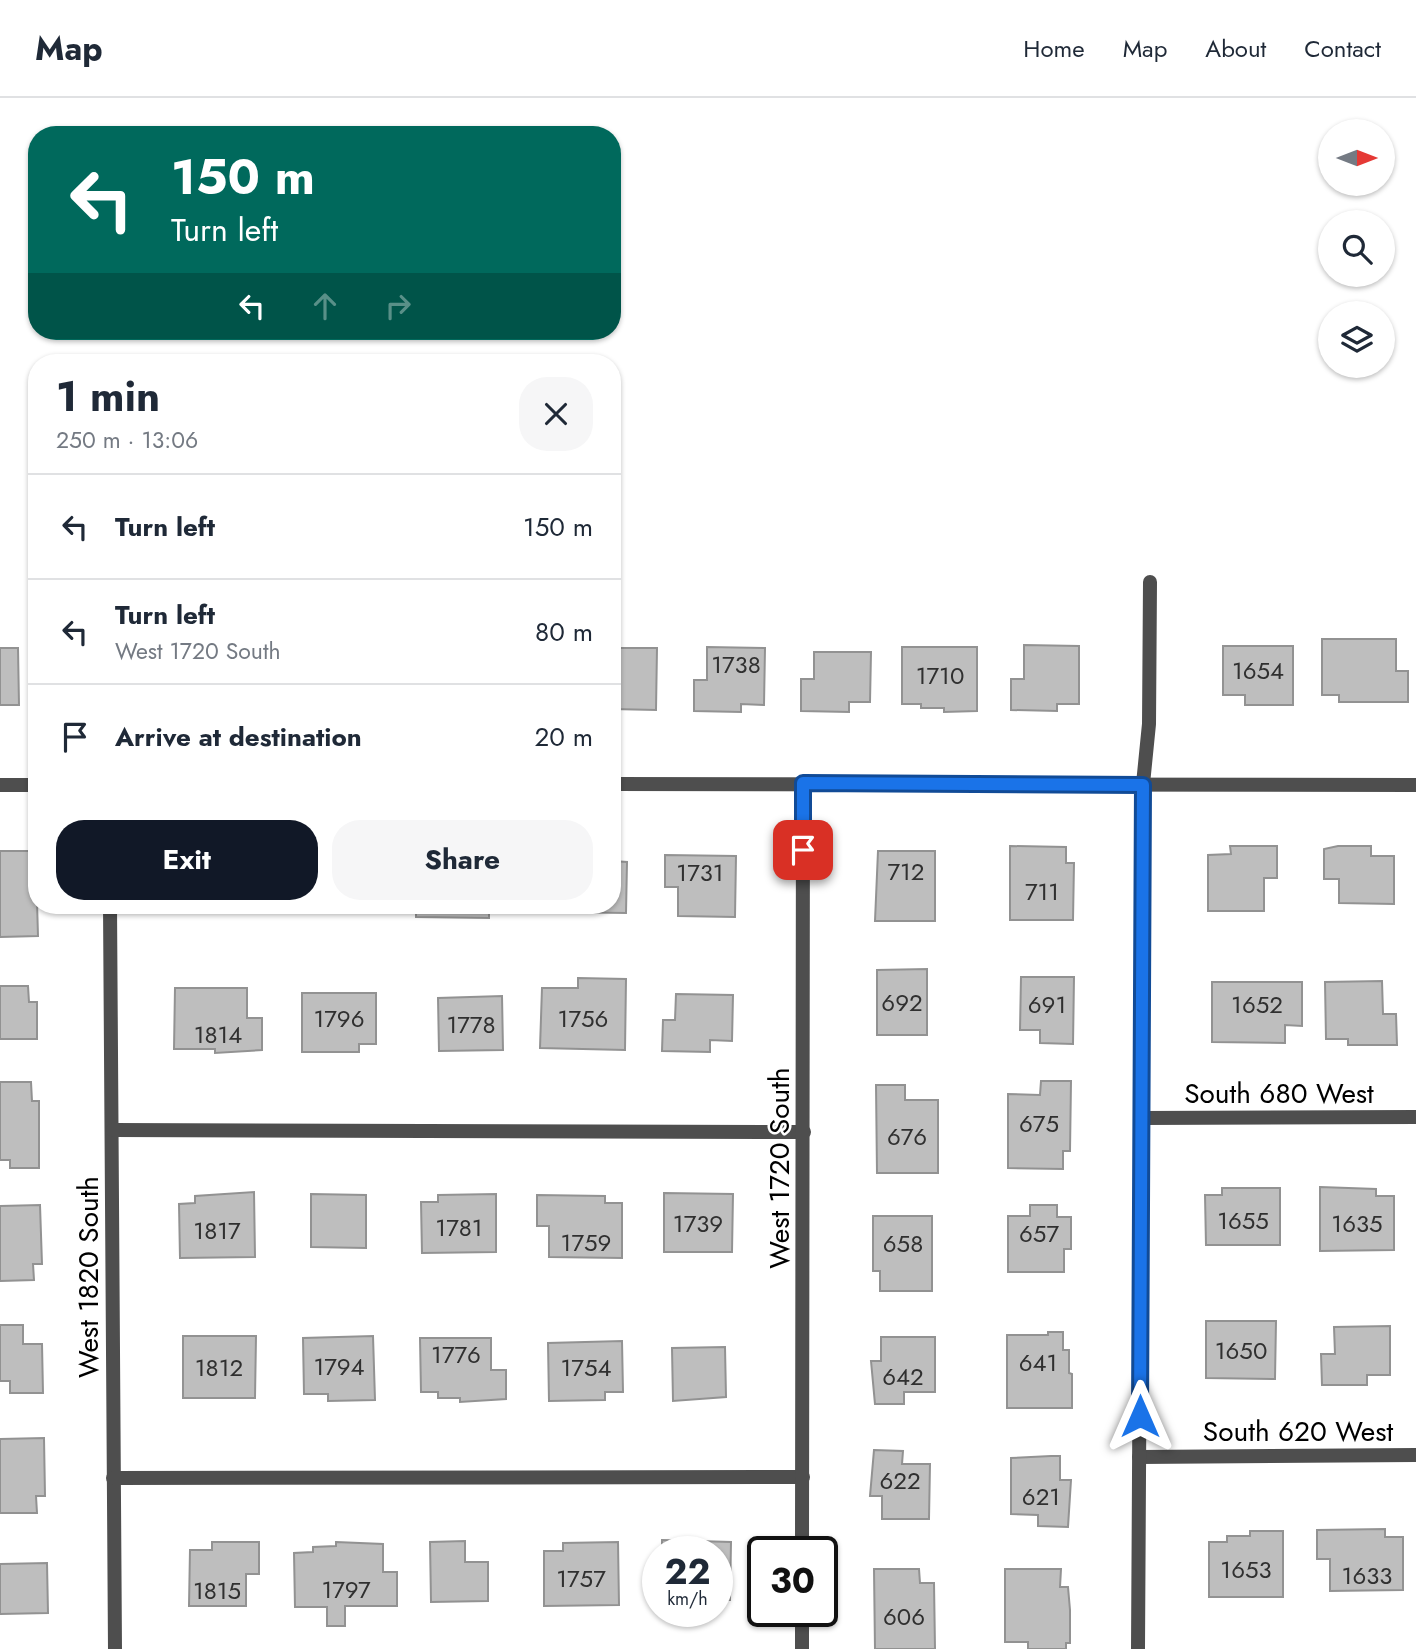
<!DOCTYPE html>
<html lang="en">
<head>
<meta charset="utf-8">
<style>
	:root { --surface:#fff; --page:#f6f6f7; --text:#1f2937; --muted:#747a83; --line:#e0e1e3; --accent:#111827 }
	body { margin:0; font-family:Jost,sans-serif; background:var(--page); color:var(--text); height:100vh; display:flex; flex-direction:column; font-size:26px; white-space:nowrap }
	* { box-sizing:border-box; margin:0 }
	p { font-size:23px; color:var(--muted) }
	.icon { flex:none; width:38px; height:38px; fill:none; stroke:currentColor; stroke-width:2; stroke-linecap:round; stroke-linejoin:round }
	.map { position:relative; flex:1; overflow:hidden }
	.sheet { position:absolute; left:28px; top:256px; width:593px; height:560px; display:flex; flex-direction:column; background:var(--surface); border-radius:28px; box-shadow:0 2px 5px #0004 }
	.sheet>* { flex:none }
	.hud { position:absolute; left:28px; top:28px; width:593px; height:214px; border-radius:28px; box-shadow:0 2px 5px #0004; background:#00695c; color:#fff; overflow:hidden }
	.needle { width:46px; rotate:90deg }
	.fabs { position:absolute; left:1318px; top:21px; display:grid; gap:14px }
	.fabs a { display:grid; place-items:center; width:77px; height:77px; border-radius:50%; background:var(--surface); box-shadow:0 2px 5px #0004; font-size:35px }
	.speed { position:absolute; left:642px; top:1438px; display:flex; gap:14px; font-size:35px; font-weight:700; text-align:center }
	.speed>* { display:grid; place-content:center; width:91px; height:91px; border-radius:50%; background:var(--surface); box-shadow:0 2px 5px #0004; line-height:1 }
	.speed small { font-size:18px; font-weight:400 }
	.speed .limit { border:4px solid #111; border-radius:10px; background:#fff; color:#111 }
	.pin { position:absolute; display:grid; place-items:center; width:60px; height:60px; color:#fff; margin:-30px; border-radius:14px; box-shadow:0 4px 10px #0006 }
	.me { position:absolute; width:77px; margin:-38px; rotate:0deg; stroke-linejoin:round; filter:drop-shadow(0 0 5px #0008) }
	.turn { display:flex; align-items:center; gap:24px; height:147px; padding:0 28px; font-size:32px }
	.turn .icon { width:91px; height:91px; stroke-width:2.5 }
	.turn b { display:block; font-size:49px; line-height:60px }
	.lanes { display:flex; align-items:center; height:66px; padding:0 28px; background:#0003; justify-content:center; gap:35px; direction:ltr }
	.lanes .off { opacity:.35 }
	.round { display:grid; place-items:center; flex:none; width:74px; height:74px; border-radius:28px; background:var(--page) }
	.summary { display:flex; align-items:center; justify-content:space-between; height:119px; padding:0 28px }
	h1 { font-size:42px; font-weight:700; line-height:52px }
	.primary-button { display:flex; gap:14px; margin-top:auto; padding:14px 28px }
	.primary-button a { flex:1; height:80px; border-radius:28px; background:var(--accent); color:#fff; font-size:28px; font-weight:700; line-height:80px; text-align:center }
	.primary-button a+a { background:var(--page); color:var(--text) }
	ul { padding:0; list-style:none }
	li { display:flex; align-items:center; gap:21px; height:105px; padding:0 28px; border-top:2px solid var(--line) }
	li div { flex:1 }
	li b { display:block; font-size:26px }
	li em { font-style:normal }
	header { display:flex; align-items:center; gap:42px; box-sizing:border-box; height:98px; padding:0 35px; background:var(--surface); border-bottom:2px solid var(--line) }
	header strong { font-size:33px }
	nav { display:flex; gap:38px; margin-inline-start:auto; font-size:24px }
	.map>svg:first-child { display:block }
</style>
</head>
<body>
<header>
<strong>Map</strong>
<nav><a>Home</a><a>Map</a><a>About</a><a>Contact</a></nav>
</header>
<div class="map">
<svg width="1416" height="1551" viewBox="0 0 1416 1551">
	<rect width="100%" height="100%" fill="#fff"/>
	<g fill="#bebebe" stroke="#929292" stroke-width="2">
		<path d="M1322 541H1396V573H1408V604H1339V597H1322Z"/>
		<path d="M1024 547 1079 548V606H1057V613L1011 612V581H1024Z"/>
		<path d="M1223 548H1293V607H1245V597H1223Z"/>
		<path d="M707 549 765 550 764 607 741 606V614L694 613V582H707Z"/>
		<path d="M902 549H977V613L944 614V610H921V606H902Z"/>
		<path d="M0 550H18L19 607H0Z"/>
		<path d="M612 550H657L656 612 612 611Z"/>
		<path d="M814 554H871L870 604H849V614L801 613V581H814Z"/>
		<path d="M1010 748 1066 749V765H1074L1073 822H1010Z"/>
		<path d="M1230 748H1277V780H1264V813H1208V757L1231 756Z"/>
		<path d="M1338 748H1371V758H1394V806L1339 805V781H1324V751Z"/>
		<path d="M0 753H29V769H36L38 838 0 839Z"/>
		<path d="M878 753H935V823H875Z"/>
		<path d="M665 757 736 758 735 819 678 818V789H665Z"/>
		<path d="M612 763 627 764 626 815 551 814V807H612Z"/>
		<path d="M181 807H252V814L181 815Z"/>
		<path d="M297 807H371V815L297 814Z"/>
		<path d="M416 807H489V820L416 819Z"/>
		<path d="M927 871V937H877V872Z"/>
		<path d="M1021 879H1074L1073 946 1040 945V932H1020Z"/>
		<path d="M578 880 626 881 625 952 540 950 542 890H578Z"/>
		<path d="M1382 883 1383 916H1396L1397 947H1348V941H1326L1325 884Z"/>
		<path d="M1212 884H1302V928L1285 927V945L1212 944Z"/>
		<path d="M0 888H28L29 904H37V941H0Z"/>
		<path d="M175 890H247V920H262V952L215 955V951H174Z"/>
		<path d="M302 895H376V946H359V954H302Z"/>
		<path d="M676 896 733 897 732 943 710 942V954L662 953 663 922H675Z"/>
		<path d="M502 898 503 952 439 953 438 900Z"/>
		<path d="M1041 983H1071L1070 1053H1063V1071L1008 1070V996L1040 997Z"/>
		<path d="M0 984H31L32 1003H39V1070H10V1062H0Z"/>
		<path d="M876 987H905V1002H938V1075H877Z"/>
		<path d="M1320 1089 1376 1091V1098H1394V1152L1320 1153Z"/>
		<path d="M1222 1090H1280V1147H1206L1205 1097H1222Z"/>
		<path d="M254 1094 255 1159 180 1160 179 1106 195 1105V1098Z"/>
		<path d="M664 1095 733 1096 732 1154H664Z"/>
		<path d="M311 1096 366 1097V1150L311 1149Z"/>
		<path d="M496 1096V1154L422 1155 421 1104H438V1097Z"/>
		<path d="M537 1097 605 1098V1105H622V1160L549 1159V1128H537Z"/>
		<path d="M40 1107 42 1166H33L34 1182 0 1183V1108Z"/>
		<path d="M1030 1107H1057V1119H1071V1151H1064V1174H1008V1118H1030Z"/>
		<path d="M873 1118H932V1193H880V1173H873Z"/>
		<path d="M1206 1223H1276L1275 1281 1206 1280Z"/>
		<path d="M0 1227H23V1246H42L43 1295H10V1283H0Z"/>
		<path d="M1390 1228V1277H1367V1287H1322L1321 1256H1335L1334 1229Z"/>
		<path d="M1048 1234H1063V1252H1069V1275L1072 1276V1310H1007V1237H1048Z"/>
		<path d="M183 1238H256L255 1300H183Z"/>
		<path d="M373 1238 375 1302 328 1303V1296H304L303 1240Z"/>
		<path d="M881 1239H935V1294H904V1306H875L871 1263H881Z"/>
		<path d="M420 1240H491V1272H506V1301L460 1304V1300H438V1294H421Z"/>
		<path d="M622 1243 623 1294H605V1302L549 1303 548 1245Z"/>
		<path d="M725 1249 726 1299 673 1303 672 1250Z"/>
		<path d="M44 1340 45 1398H36L37 1415H0V1341Z"/>
		<path d="M874 1352 903 1353 902 1366H930L929 1421H882V1398H870Z"/>
		<path d="M1051 1358H1060V1382H1071L1068 1429 1038 1428V1417L1011 1416V1360Z"/>
		<path d="M1385 1431V1439H1403V1492L1330 1493V1461H1317V1432Z"/>
		<path d="M1250 1433H1283V1499H1209V1444H1227V1438H1250Z"/>
		<path d="M662 1442 731 1444 730 1502H718V1454H662Z"/>
		<path d="M465 1443V1464H488V1503L431 1504 430 1444Z"/>
		<path d="M212 1444H259V1476H246V1508H189L190 1452H212Z"/>
		<path d="M336 1444 383 1446V1474H397V1508H345V1528H327V1509H295L294 1455 313 1454V1449L336 1448Z"/>
		<path d="M618 1444 619 1507 544 1508V1453H563V1445Z"/>
		<path d="M47 1465 48 1515 0 1516V1466Z"/>
		<path d="M874 1471H919L920 1485H934L935 1551H875Z"/>
		<path d="M1005 1471H1061L1060 1489H1068L1070 1512V1545H1066V1551H1028V1544H1005Z"/>
	</g>
	<g fill="none" stroke-linecap="round" stroke-linejoin="round">
		<g stroke="#4e4e4e" stroke-width="14">
			<path d="M612 686 1416 687"/>
			<path d="M0 687H37"/>
			<path d="M110 807 115 1551"/>
			<path d="M1142 1020 1416 1019"/>
			<path d="M113 1032 804 1034"/>
			<path d="M1139 1359 1416 1357"/>
			<path d="M113 1380 803 1379"/>
			<path d="M802 1454 803 685"/>
			<path d="M802 1551V1514"/>
			<path d="M1138 1551 1143 686 1149 626 1150 484"/>
		</g>
	</g>
	<g fill="none" stroke-linecap="round" stroke-linejoin="round">
		<defs>
			<path id="route" d="M803 752V685L1143 687 1140 1318"/>
		</defs>
		<use href="#route" stroke="#114b97" stroke-width="18"/>
		<use href="#route" stroke="#1a73e8" stroke-width="12"/>
	</g>
	<g text-anchor="middle" dominant-baseline="central" stroke-width="5" stroke-linejoin="round" paint-order="stroke">
		<g font-size="24" fill="#303030">
			<text x="736" y="566">1738</text>
			<text x="1258" y="572">1654</text>
			<text x="940" y="577">1710</text>
			<text x="906" y="773">712</text>
			<text x="700" y="774">1731</text>
			<text x="1042" y="793">711</text>
			<text x="902" y="904">692</text>
			<text x="1047" y="906">691</text>
			<text x="1257" y="906">1652</text>
			<text x="339" y="920">1796</text>
			<text x="583" y="920">1756</text>
			<text x="471" y="926">1778</text>
			<text x="218" y="936">1814</text>
			<text x="1039" y="1025">675</text>
			<text x="907" y="1038">676</text>
			<text x="1243" y="1122">1655</text>
			<text x="698" y="1125">1739</text>
			<text x="1357" y="1125">1635</text>
			<text x="459" y="1129">1781</text>
			<text x="217" y="1132">1817</text>
			<text x="1039" y="1135">657</text>
			<text x="586" y="1144">1759</text>
			<text x="903" y="1145">658</text>
			<text x="1241" y="1252">1650</text>
			<text x="456" y="1256">1776</text>
			<text x="1038" y="1264">641</text>
			<text x="339" y="1268">1794</text>
			<text x="219" y="1269">1812</text>
			<text x="586" y="1269">1754</text>
			<text x="903" y="1278">642</text>
			<text x="900" y="1382">622</text>
			<text x="1041" y="1398">621</text>
			<text x="1246" y="1471">1653</text>
			<text x="1367" y="1477">1633</text>
			<text x="581" y="1480">1757</text>
			<text x="346" y="1491">1797</text>
			<text x="217" y="1492">1815</text>
			<text x="904" y="1518">606</text>
		</g>
		<g font-size="28" fill="#000" stroke="#fff">
			<text x="1279" y="995">South 680 West</text>
			<text transform="translate(779 1070) rotate(-90)">West 1720 South</text>
			<text transform="translate(88 1179) rotate(-90)">West 1820 South</text>
			<text x="1298" y="1333">South 620 West</text>
		</g>
	</g>
</svg>
<div class="fabs">
<a><svg class="needle" viewBox="-14 -14 28 28"><path d="M0-13l5 13h-10z" fill="#e53935"/><path d="M0 13l5-13h-10z" fill="#747a83"/></svg></a>
<a><svg class="icon" aria-label="search" viewBox="0 0 24 24"><circle cx="10" cy="10" r="6"/><path d="M15 15l6 6"/></svg></a>
<a><svg class="icon" aria-label="layers" viewBox="0 0 24 24"><path d="M12 4l9 5-9 5-9-5zM3 14l9 5 9-5"/></svg></a>
</div>
<div class="speed"><div>22<small>km/h</small></div><div class="limit">30</div></div>
<div class="pin" style="left:803px;top:752px;background:#d93025"><svg class="icon" aria-label="arrive" viewBox="0 0 24 24"><path d="M6 21V4h12l-3 4 3 4H6"/></svg></div>
<svg class="me" style="left:1140px;top:1318px" viewBox="-20 -20 40 40"><path d="M0-17L14 15 0 8-14 15z" fill="#1a73e8" stroke="#fff" stroke-width="4"/></svg>
<div class="hud">
<div class="turn"><svg class="icon" aria-label="left" viewBox="0 0 24 24"><path d="M17 20v-9H6M10 6l-5 5 5 5"/></svg><div><b>150 m</b>Turn left</div></div>
<div class="lanes"><svg class="icon" aria-label="left" viewBox="0 0 24 24"><path d="M17 20v-9H6M10 6l-5 5 5 5"/></svg><svg class="icon off" aria-label="ahead" viewBox="0 0 24 24"><path d="M12 20V5M6 11l6-6 6 6"/></svg><svg class="icon off" aria-label="right" viewBox="0 0 24 24"><path d="M7 20v-9h11M14 6l5 5-5 5"/></svg></div>
</div>
<section class="sheet">
<div class="summary"><div><h1>1 min</h1><p>250 m · 13:06</p></div><a class="round"><svg class="icon" aria-label="close" viewBox="0 0 24 24"><path d="M6 6l12 12M18 6L6 18"/></svg></a></div>
<ul>
<li><svg class="icon" aria-label="left" viewBox="0 0 24 24"><path d="M17 20v-9H6M10 6l-5 5 5 5"/></svg><div><b>Turn left</b></div><em>150 m</em></li>
<li><svg class="icon" aria-label="left" viewBox="0 0 24 24"><path d="M17 20v-9H6M10 6l-5 5 5 5"/></svg><div><b>Turn left</b><p>West 1720 South</p></div><em>80 m</em></li>
<li><svg class="icon" aria-label="arrive" viewBox="0 0 24 24"><path d="M6 21V4h12l-3 4 3 4H6"/></svg><div><b>Arrive at destination</b></div><em>20 m</em></li>
</ul>
<div class="primary-button"><a>Exit</a><a>Share</a></div>
</section>
</div>
</body>
</html>
